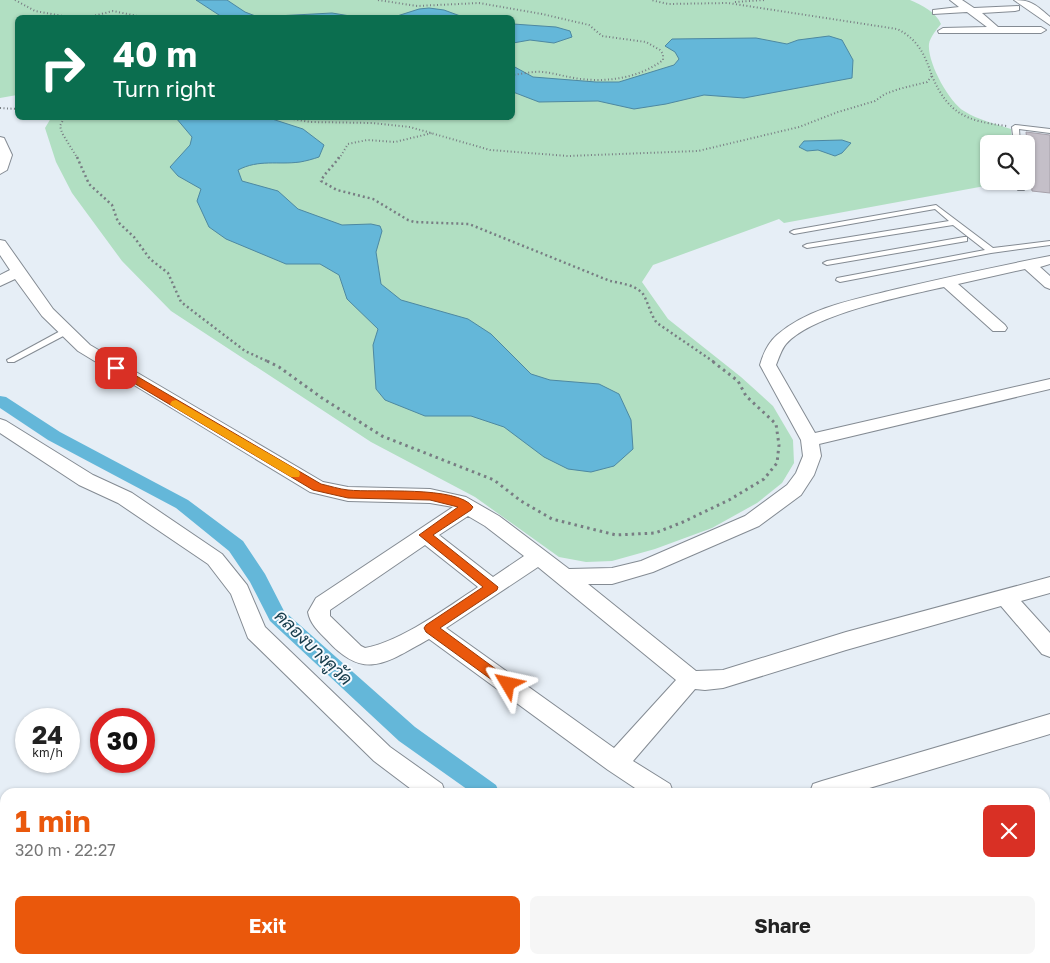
<!DOCTYPE html>
<html lang="en">
<head>
<meta charset="utf-8">
<style>
	:root { --surface:#fff; --page:#f6f6f6; --text:#222; --muted:#767676; --accent:#ea580c }
	body { margin:0; font-family:"Golos Text",Sarabun,sans-serif; background:var(--page); color:var(--text); height:100vh; display:flex; flex-direction:column; font-size:19px; white-space:nowrap }
	* { box-sizing:border-box; margin:0 }
	p { font-size:16px; color:var(--muted) }
	.icon { flex:none; width:28px; height:28px; fill:none; stroke:currentColor; stroke-width:2; stroke-linecap:round; stroke-linejoin:round }
	.map { position:relative; flex:1; overflow:hidden }
	.details { position:absolute; left:0px; top:788px; width:1050px; height:176px; display:flex; flex-direction:column; background:var(--surface); border-radius:15px 15px 0 0; box-shadow:0 1px 4px #0004 }
	.details>* { flex:none }
	.guide { position:absolute; left:15px; top:15px; width:500px; height:105px; border-radius:8px; box-shadow:0 1px 4px #0004; background:#0b6e4f; color:#fff; overflow:hidden }
	.controls { position:absolute; left:980px; top:135px; display:grid; gap:10px }
	.controls a { display:grid; place-items:center; width:55px; height:55px; border-radius:8px; background:var(--surface); box-shadow:0 1px 4px #0004; font-size:25px }
	.speed { position:absolute; left:15px; top:708px; display:flex; gap:10px; font-size:25px; font-weight:700; text-align:center }
	.speed>* { display:grid; place-content:center; width:65px; height:65px; border-radius:50%; background:var(--surface); box-shadow:0 1px 4px #0004; line-height:1 }
	.speed small { font-size:12px; font-weight:400 }
	.speed .limit { border:8px solid #d22; background:#fff; color:#111 }
	.pin { position:absolute; display:grid; place-items:center; width:42px; height:42px; color:#fff; margin:-21px; border-radius:10px; box-shadow:0 2px 8px #0006 }
	.me { position:absolute; width:55px; margin:-28px; rotate:306deg; stroke-linejoin:round; filter:drop-shadow(0 0 4px #0008) }
	.turn { display:flex; align-items:center; gap:18px; height:105px; padding:0 15px; font-size:22px }
	.turn .icon { width:65px; height:65px; stroke-width:2.5 }
	.turn b { display:block; font-size:35px; line-height:42px }
	.round { display:grid; place-items:center; flex:none; width:52px; height:52px; border-radius:8px; background:var(--page) }
	.overview { display:flex; align-items:center; justify-content:space-between; height:85px; padding:0 15px }
	h1 { font-size:30px; font-weight:700; line-height:38px; color:var(--accent) }
	.button { display:flex; gap:10px; margin-top:auto; padding:10px 15px }
	.button a { flex:1; height:58px; border-radius:8px; background:var(--accent); color:#fff; font-size:20px; font-weight:700; line-height:58px; text-align:center }
	.button a+a { background:var(--page); color:var(--text) }
	.map>svg:first-child { display:block }
</style>
</head>
<body>
<div class="map">
<svg width="1050" height="963" viewBox="0 0 1050 963">
	<rect width="100%" height="100%" fill="#e6eef6"/>
	<path fill="#b1dfc2" d="M0 0H910C922 5 936 12 941 24 937 29 930 37 929 44 927 62 949 102 964 111 978 120 996 124 1011 129L1012 144H989V181H1012L784 223 779 219 653 265 642 282 668 319 741 377 773 406 793 440 794 463 782 483 757 503 712 528 655 549 612 561 586 562 559 557 475 497 371 442 171 311 122 261 72 193 56 162 45 128 51 118H512V18H18L17 95 0 98Z"/>
	<g fill="#64b7d9" stroke="#4d88a1">
		<path d="M196 0H227L245 12 258 17 332 13 356 17H222Z"/>
		<path d="M429 8 444 10 463 17H484H394L419 9Z"/>
		<path d="M513 24 556 27 570 31 572 37 554 43 530 40 513 43Z"/>
		<path d="M829 36 842 40 853 60 852 78 744 98 704 95 666 104 634 109 598 101 539 102 513 92V66L533 77 596 82H619L674 65 679 59 675 52 665 46 672 39 756 38 787 44 798 40Z"/>
		<path d="M176 118H269L303 129 324 145 319 157C313 159 306 161 300 162 278 165 259 159 238 170L242 181 278 191 298 209 342 225 371 224 380 226 382 231 376 252 381 284 401 300 468 319 491 334 531 374 550 380 599 384 619 394 631 420 633 449 614 466 591 472 568 469 544 457 504 427 471 416H425L385 400 376 389 373 345 378 329 347 299 339 275 320 264H286L226 239 209 227 197 201 201 189 178 176 170 167 190 145 192 137Z"/>
		<path d="M842 140 851 143 842 153 835 156 818 150 807 151 799 147 804 141Z"/>
	</g>
	<g fill="none" stroke-linecap="round" stroke-linejoin="round">
		<g fill="#64b7d9" fill-rule="evenodd">
			<path d="M0 396 6 397 60 432 188 500 243 541 265 574 284 611 415 727 496 785 499 792H471L399 741 270 621 250 582 229 551 176 508 48 440 0 408Z"/>
			<path d="M697 959H726L728 963H699Z"/>
		</g>
	</g>
	<path fill="#c4bfc8" stroke="#a6a1aa" d="M1026 132 1050 135V193L1032 191Z"/>
	<g fill="none" stroke-linecap="round" stroke-linejoin="round">
		<defs>
			<g id="lane">
				<path d="M1015 125 1050 129V133L1019 129 1020 144H1014L1012 127Z"/>
				<path d="M1016 181H1024V190H1018Z"/>
				<path d="M936 205 993 248 1050 241V245L991 253 840 282 836 280 837 278 985 250 953 225 807 248 803 246 807 244 949 221 935 209 794 234 790 232 794 230Z"/>
				<path d="M964 237H967V241L827 265 823 263 827 261Z"/>
				<path d="M64 329 68 332 67 334 14 362H8L7 360Z"/>
			</g>
			<g id="street">
				<path d="M950 0H962L974 8 1019 6V10L1015 11 982 13 998 27H1041L1046 30 1041 33H939L938 31 943 28 987 27 967 12 933 14V10L959 7Z"/>
				<path d="M1014 0C1032 0 1037 6 1050 17V25Z"/>
				<path d="M0 137 4 138 12 155 7 170 0 174Z"/>
				<path d="M0 240 5 241 53 309 90 345 323 482 348 487 430 489 466 497 499 516 569 569 612 568 641 561 745 516 787 485 796 473 803 456 801 440 760 365C763 354 768 343 777 335 809 307 857 299 897 289 948 277 999 266 1050 256V264L1040 267 1050 276V289L1045 287 1025 269 958 284 1005 325 1007 328 1005 331H993L944 287C904 296 813 314 786 344 781 350 779 358 776 365L815 433 1050 379V389L819 444 821 456 814 475 801 495 759 526 653 572 612 584H588L696 671 723 670 846 632 1050 577V593L1021 601 1050 633V657L1042 654 1001 606 846 650 723 688 705 690 695 689 633 761 670 784 673 792H641L608 770 429 639C387 662 365 682 327 640 319 632 310 624 308 612L316 598 453 507 430 503 348 501 310 492 78 351 42 316 15 279 0 286V275L10 270 0 255ZM468 516 485 526 524 556 493 577 439 535ZM425 545 478 587C448 607 400 642 365 648L361 646 330 616V610ZM538 567 676 680 614 748 446 628Z"/>
				<path d="M0 419 6 421 93 475 132 493 222 554 247 585 265 627 390 747 442 784 445 792H415L374 761 248 638 231 594 208 564 118 503 79 485 0 433Z"/>
				<path d="M1050 714V734L856 792H810L813 784 822 781Z"/>
				<path d="M1050 881V907L1045 909V883Z"/>
				<path d="M641 959H673L675 963H643Z"/>
				<path d="M904 959H937L939 963H906Z"/>
			</g>
		</defs>
		<use href="#lane" stroke="#848b93" stroke-width="2"/>
		<use href="#street" stroke="#848b93" stroke-width="2"/>
		<g stroke="#787d83" stroke-width="2" stroke-dasharray="1 2.5" stroke-linecap="butt">
			<path d="M15 0 35 11 74 18"/>
			<path d="M378 0 417 6 479 3 542 14 589 25 602 36 646 42 660 50 663 54V60C638 79 604 83 574 78 563 76 553 73 543 72 533 71 522 74 512 75"/>
			<path d="M735 2 765 0"/>
			<path d="M85 18 113 11 147 18"/>
			<path d="M932 76C949 115 967 121 1007 126"/>
			<path d="M0 108 18 109"/>
			<path d="M64 118 60 126 62 133 78 159"/>
			<path d="M287 118 310 122 372 123 410 127 490 150 568 156 698 151 799 127 838 112 875 101 885 94 899 89 927 82 932 76C925 55 918 39 897 29L728 3 668 4 651 0"/>
			<path d="M339 159 348 144 367 140 395 142 432 133"/>
		</g>
		<g stroke="#787d83" stroke-width="2.5" stroke-dasharray="2 3" stroke-linecap="butt">
			<path d="M77 157 89 184 112 205 118 222 134 237 150 259 168 273 181 302 245 351 269 362"/>
			<path d="M339 157C334 166 325 172 321 181L337 190 373 199 408 220 414 222 469 224 610 281C620 283 636 285 643 294 649 304 650 314 657 323L714 362"/>
		</g>
		<path stroke="#787d83" stroke-width="3" stroke-dasharray="2.5 4" stroke-linecap="butt" d="M267 361 279 367 322 398 382 436 494 480 521 501 552 519 616 535 655 533 683 522 729 500 764 479 777 463 779 445 776 424 746 396 738 381 712 361"/>
		<use href="#lane" fill="#fff" fill-rule="evenodd"/>
		<use href="#street" fill="#fff" fill-rule="evenodd"/>
	</g>
	<path fill="#ea580c" stroke="#983908" d="M116 364 321 484C330 486 339 489 348 490 374 493 457 485 473 507L471 510 433 535 498 587 497 590 440 628 512 681 514 684 512 688 508 690 503 688 426 632 424 628 426 625 483 587 419 535 458 507 430 500 348 498 313 490 112 370V365Z"/>
	<path fill="#f59e0b" d="M176 400 299 471 300 474 299 477H291L172 406 170 404 172 401Z"/>
	<g text-anchor="middle" dominant-baseline="central" stroke-width="4" stroke-linejoin="round" paint-order="stroke">
		<g font-size="18" font-style="italic" fill="#153b4a" stroke="#f7fafe">
			<text transform="translate(314 647) rotate(44)">คลองบางคูวัด</text>
		</g>
	</g>
</svg>
<div class="controls">
<a><svg class="icon" aria-label="search" viewBox="0 0 24 24"><circle cx="10" cy="10" r="6"/><path d="M15 15l6 6"/></svg></a>
</div>
<div class="speed"><div>24<small>km/h</small></div><div class="limit">30</div></div>
<div class="pin" style="left:116px;top:368px;background:#d93025"><svg class="icon" aria-label="arrive" viewBox="0 0 24 24"><path d="M6 21V4h12l-3 4 3 4H6"/></svg></div>
<svg class="me" style="left:508px;top:684px" viewBox="-20 -20 40 40"><path d="M0-17L14 15 0 8-14 15z" fill="#ea580c" stroke="#fff" stroke-width="4"/></svg>
<div class="guide">
<div class="turn"><svg class="icon" aria-label="right" viewBox="0 0 24 24"><path d="M7 20v-9h11M14 6l5 5-5 5"/></svg><div><b>40 m</b>Turn right</div></div>
</div>
<section class="details">
<div class="overview"><div><h1>1 min</h1><p>320 m · 22:27</p></div><a class="round" style="background:#d93025;color:#fff"><svg class="icon" aria-label="close" viewBox="0 0 24 24"><path d="M6 6l12 12M18 6L6 18"/></svg></a></div>
<div class="button"><a>Exit</a><a>Share</a></div>
</section>
</div>
</body>
</html>
